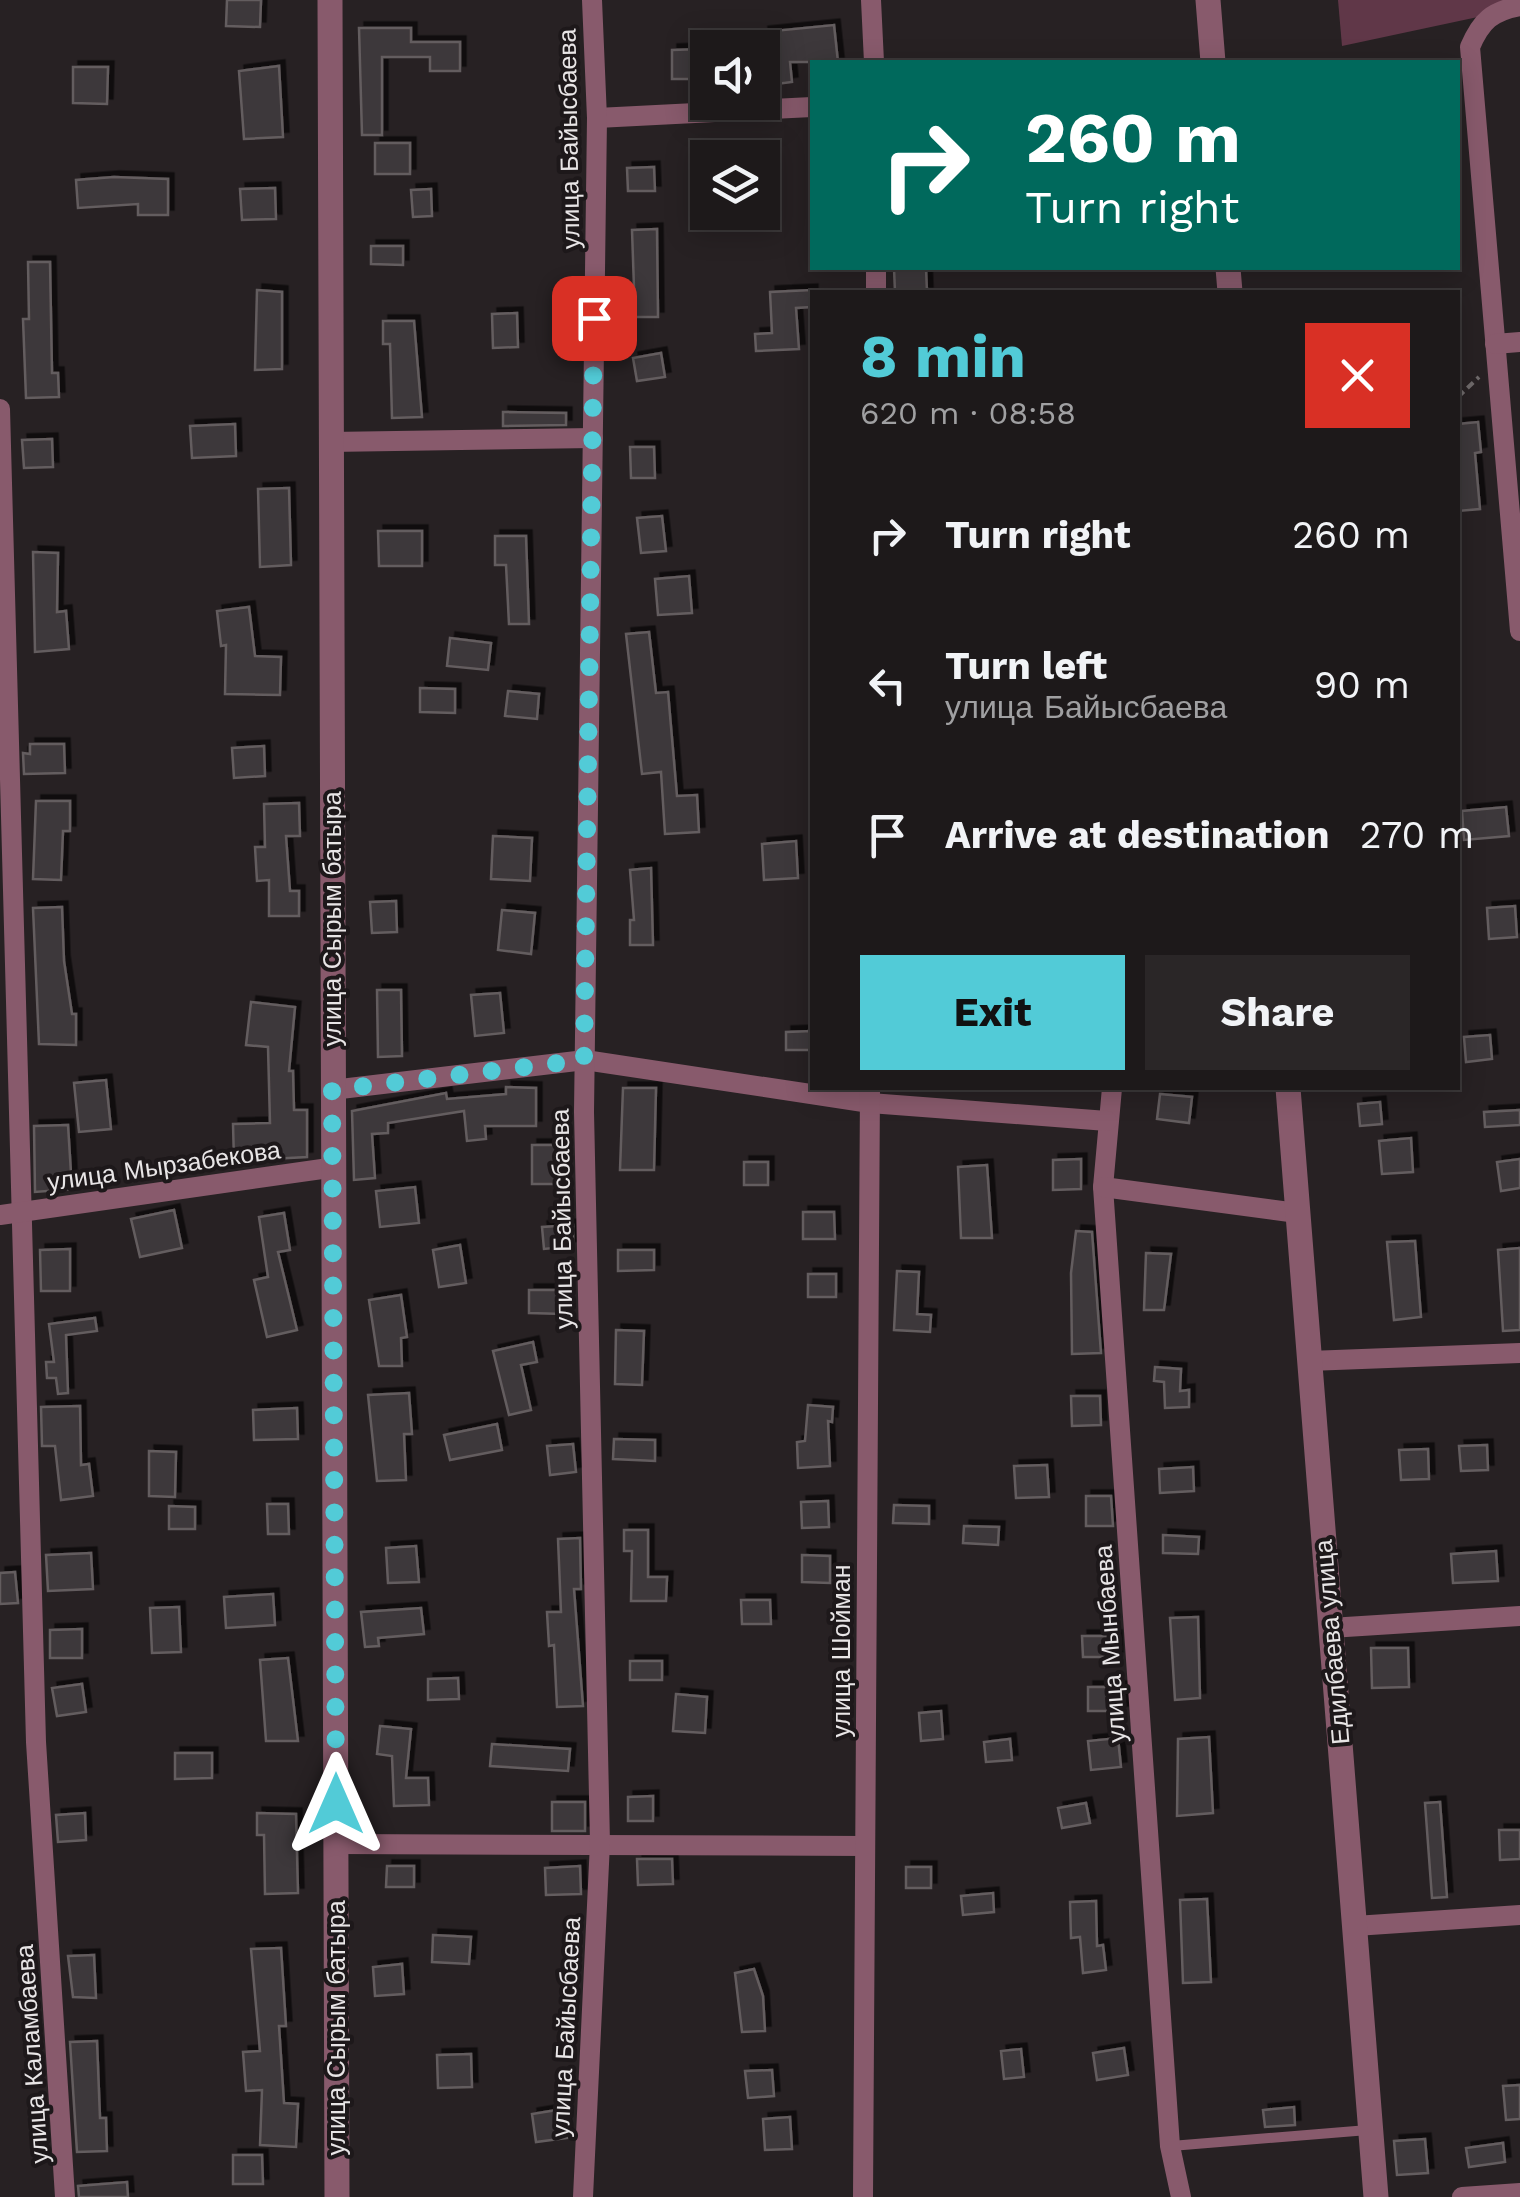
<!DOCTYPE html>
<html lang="en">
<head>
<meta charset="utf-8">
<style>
	:root { --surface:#1d191a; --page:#2a2627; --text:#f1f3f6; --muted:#a0a0a2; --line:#3b3839; --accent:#52cbd7 }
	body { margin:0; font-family:"Work Sans",sans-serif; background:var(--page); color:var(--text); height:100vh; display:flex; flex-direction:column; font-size:38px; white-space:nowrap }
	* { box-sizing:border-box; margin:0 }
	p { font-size:32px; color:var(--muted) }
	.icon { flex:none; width:55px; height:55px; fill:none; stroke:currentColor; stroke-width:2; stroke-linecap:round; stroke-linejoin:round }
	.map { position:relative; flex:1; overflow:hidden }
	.drawer { position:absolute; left:810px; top:290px; width:650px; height:800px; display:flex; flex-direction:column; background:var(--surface); border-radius:0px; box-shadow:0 5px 25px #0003,0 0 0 2px var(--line) }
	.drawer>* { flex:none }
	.hud { position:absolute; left:810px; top:60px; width:650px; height:210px; border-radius:0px; box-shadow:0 5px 25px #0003,0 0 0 2px var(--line); background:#00695c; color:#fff; overflow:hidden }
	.fabs { position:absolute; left:690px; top:30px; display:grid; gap:20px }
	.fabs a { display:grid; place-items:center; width:90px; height:90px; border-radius:0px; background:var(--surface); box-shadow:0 5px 25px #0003,0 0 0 2px var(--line); font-size:50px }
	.pin { position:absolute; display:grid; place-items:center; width:85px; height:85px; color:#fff; margin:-42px; border-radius:20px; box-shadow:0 5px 15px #0006 }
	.me { position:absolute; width:110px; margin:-55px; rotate:0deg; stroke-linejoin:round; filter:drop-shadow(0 0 8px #0008) }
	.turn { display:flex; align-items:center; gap:35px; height:210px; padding:0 50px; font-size:45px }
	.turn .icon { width:130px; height:130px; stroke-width:2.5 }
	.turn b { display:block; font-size:70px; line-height:85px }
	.round { display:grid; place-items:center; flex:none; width:105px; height:105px; border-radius:0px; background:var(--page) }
	.summary { display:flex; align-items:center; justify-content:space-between; height:170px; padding:0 50px }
	h1 { font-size:60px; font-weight:700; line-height:75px; color:var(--accent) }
	.action { display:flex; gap:20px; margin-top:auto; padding:20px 50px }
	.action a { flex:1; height:115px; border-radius:0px; background:var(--accent); color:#111; font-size:40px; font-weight:700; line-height:115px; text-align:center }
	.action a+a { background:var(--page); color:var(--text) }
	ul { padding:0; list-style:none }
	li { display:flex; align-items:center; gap:30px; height:150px; padding:0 50px }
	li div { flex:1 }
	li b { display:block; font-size:38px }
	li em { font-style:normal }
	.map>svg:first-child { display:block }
</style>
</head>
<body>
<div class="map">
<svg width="1520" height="2197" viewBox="0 0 1520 2197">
	<defs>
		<filter id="shadow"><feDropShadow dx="5.5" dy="-5.5" stdDeviation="0" flood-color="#0009"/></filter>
	</defs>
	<rect width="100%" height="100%" fill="#272123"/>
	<path fill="#603748" d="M1338 0H1520V8L1342 46Z"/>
	<g fill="#3e383a" stroke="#645d5f" stroke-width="2.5" filter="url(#shadow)">
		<path d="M227 0H261L260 27 226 26Z"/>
		<path d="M834 25 838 62H790L792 82 768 85 763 32Z"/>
		<path d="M359 28H411V42H460V71H430V57H382V135H362Z"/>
		<path d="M702 49V79H672V50Z"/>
		<path d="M279 66 283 137 244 139 239 71Z"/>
		<path d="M73 67H108L107 104 73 103Z"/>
		<rect x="375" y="143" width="35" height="31"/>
		<path d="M654 167 655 191H628L627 168Z"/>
		<path d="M114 177 168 179V215H138V204L78 208 76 180Z"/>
		<path d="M275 188 276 219 242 220 240 189Z"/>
		<path d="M431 189 432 216 413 217 411 190Z"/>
		<path d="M657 229 658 317H635L632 230Z"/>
		<path d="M371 246H403V265L371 264Z"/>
		<path d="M28 262H50L52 373H58L59 397 26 398 23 319H29Z"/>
		<path d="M894 268H926L927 292H895Z"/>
		<path d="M257 290 282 292V369L255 370Z"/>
		<path d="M812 290V307L796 308 799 349 756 351 755 334 772 333 770 292Z"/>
		<path d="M517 313 518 347 493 348 492 314Z"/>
		<path d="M383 321H414L422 417 392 418 390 344H383Z"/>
		<path d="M661 353 665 377 637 381 633 358Z"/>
		<path d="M503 412 566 413V425L503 426Z"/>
		<path d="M1478 422 1481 452 1475 453 1480 509 1458 511V424Z"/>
		<path d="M235 424 236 456 192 458 190 426Z"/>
		<path d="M52 439 53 467 24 468 22 440Z"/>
		<path d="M630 447H654L655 478H631Z"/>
		<path d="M289 488 291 565 260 567 258 489Z"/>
		<path d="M662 516 666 551 641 553 637 518Z"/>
		<path d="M378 531H422V566H379Z"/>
		<path d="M495 536H526L529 624H509L506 565H495Z"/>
		<path d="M33 552 58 553 57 612 66 611 69 649 35 652Z"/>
		<path d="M689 576 692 613 658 615 655 579Z"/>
		<path d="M249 607 255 656 281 657 280 695 225 694 226 645 221 646 217 611Z"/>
		<path d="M649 632 656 693 668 692 677 796 697 795 699 832 665 834 661 772 642 774 626 634Z"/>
		<path d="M450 638 491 643 488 670 447 666Z"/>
		<path d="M420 688 455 689V713L420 712Z"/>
		<path d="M508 691 539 694 537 719 505 716Z"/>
		<path d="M30 744H64L65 773 24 774 23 753 30 754Z"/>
		<path d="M264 746 265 776 234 778 232 748Z"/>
		<path d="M36 801H70V831H63L61 880 33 879Z"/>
		<path d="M299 803 300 836H286L290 891H299V916H269V880L257 881 255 847H265L264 804Z"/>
		<path d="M1506 807 1509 836 1464 840 1462 811Z"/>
		<path d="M493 836 532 838 530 881 491 879Z"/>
		<path d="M796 841 798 878 764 880 762 844Z"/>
		<path d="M651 868 653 945H630V920H634L630 870Z"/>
		<path d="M396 901 397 932 372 933 370 902Z"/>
		<path d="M1515 906 1517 937 1489 939 1487 908Z"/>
		<path d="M62 907 64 961 72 1014H76V1045L39 1044 33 908Z"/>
		<path d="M502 910 535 913 531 954 498 950Z"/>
		<path d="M377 990H401L402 1056 378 1057Z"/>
		<path d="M500 993 504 1033 475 1036 471 995Z"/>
		<path d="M251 1002 295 1007 289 1071H293L294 1110H307V1157L234 1161 233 1124 270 1123 268 1047 246 1045Z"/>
		<path d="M812 1031V1050H786V1032Z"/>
		<path d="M1490 1035 1492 1059 1466 1062 1464 1037Z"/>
		<path d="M106 1080 111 1129 79 1132 74 1083Z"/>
		<path d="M506 1087 536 1088V1126H485L486 1139 467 1141 464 1111 388 1123V1133L372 1134 375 1178 354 1180 352 1111 446 1093 447 1099 506 1094Z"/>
		<path d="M623 1088H656L654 1170H620Z"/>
		<path d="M1160 1094 1192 1097 1189 1123 1157 1119Z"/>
		<path d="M1380 1102 1382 1124 1360 1126 1358 1104Z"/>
		<path d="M1520 1110V1125L1485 1127 1484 1112Z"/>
		<path d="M68 1125 72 1189 35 1192 34 1126Z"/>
		<path d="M1411 1138 1413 1172 1382 1174 1379 1141Z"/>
		<rect x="532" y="1145" width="29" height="39"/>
		<path d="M1081 1159V1189L1053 1190V1160Z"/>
		<path d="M1520 1159V1188L1501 1191 1497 1162Z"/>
		<rect x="744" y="1162" width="24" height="23"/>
		<path d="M987 1165 992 1238H961L958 1167Z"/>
		<path d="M415 1187 419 1223 380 1227 376 1191Z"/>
		<path d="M174 1210 182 1248 140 1257 131 1219Z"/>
		<path d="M803 1212H834L835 1239H803Z"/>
		<path d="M284 1213 290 1250 278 1252 297 1330 267 1337 254 1280 268 1277 259 1217Z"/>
		<path d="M573 1225V1246L544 1249 542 1227Z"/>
		<path d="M1076 1231 1092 1232 1101 1353 1072 1354 1071 1273Z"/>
		<path d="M1415 1241 1421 1317 1394 1320 1387 1242Z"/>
		<path d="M460 1245 466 1283 439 1287 433 1250Z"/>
		<path d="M1520 1248V1330L1503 1331 1498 1250Z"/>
		<path d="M70 1249V1291H41L40 1250Z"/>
		<path d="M618 1250H654V1270L618 1271Z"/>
		<path d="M1146 1253 1171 1254 1164 1310H1144Z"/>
		<path d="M897 1271 919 1272 917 1314 931 1315 930 1332 894 1330Z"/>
		<rect x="808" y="1274" width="28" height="23"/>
		<path d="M529 1290H564V1314L529 1313Z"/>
		<path d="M401 1295 407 1337 401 1338 402 1366H379L369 1300Z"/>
		<path d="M95 1318 97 1331 66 1335 68 1393 58 1394 56 1378H47L46 1362H54L49 1324Z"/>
		<path d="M616 1330 644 1331 642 1385 615 1384Z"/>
		<path d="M533 1342 537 1362 521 1365 531 1410 509 1415 493 1351Z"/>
		<path d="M1155 1367 1181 1369 1180 1391 1189 1390V1407L1165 1408 1164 1382 1154 1381Z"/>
		<path d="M409 1393 412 1434H404L406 1480 377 1481 368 1395Z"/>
		<path d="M1071 1396H1100L1101 1425 1072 1426Z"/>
		<path d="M808 1405 833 1407 832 1422 828 1421 830 1466 798 1468 797 1442 805 1441Z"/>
		<path d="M80 1406 81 1465 89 1464 93 1496 61 1500 55 1446H42L41 1407Z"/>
		<path d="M297 1408 298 1439 254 1440 253 1410Z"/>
		<path d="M497 1424 502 1450 450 1460 444 1435Z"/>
		<path d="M614 1439 655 1440V1461L613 1459Z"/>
		<path d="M573 1444 576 1472 550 1475 547 1446Z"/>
		<path d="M1487 1445 1488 1470 1461 1471 1459 1446Z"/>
		<path d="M1428 1449 1429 1479 1401 1480 1399 1450Z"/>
		<path d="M149 1451 176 1452 175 1497 149 1496Z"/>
		<path d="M1047 1465 1049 1497 1016 1498 1014 1466Z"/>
		<path d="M1193 1467 1194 1491 1160 1493 1159 1469Z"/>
		<path d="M1086 1496H1111L1113 1526H1086Z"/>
		<path d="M828 1501 829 1527 802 1528 801 1502Z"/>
		<path d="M267 1504H288L289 1534H268Z"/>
		<path d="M894 1505 929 1506V1524L893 1523Z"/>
		<path d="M169 1506 195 1507V1529H169Z"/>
		<path d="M964 1526 999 1527 998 1545 963 1543Z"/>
		<path d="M624 1530H648V1577H667L666 1601H631L632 1551H624Z"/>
		<path d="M1163 1535 1199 1537 1198 1554 1163 1553Z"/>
		<path d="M580 1538 581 1589H574L583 1706 557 1707 554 1645 549 1646 547 1612H561L558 1539Z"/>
		<path d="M416 1546 419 1582 388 1583 386 1548Z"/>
		<path d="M1496 1551 1498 1581 1453 1583 1451 1554Z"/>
		<path d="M91 1553 93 1589 48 1591 46 1555Z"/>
		<path d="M802 1555 830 1556V1583L802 1582Z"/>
		<path d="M15 1572 18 1603 0 1604V1573Z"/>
		<path d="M273 1594 275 1625 226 1628 224 1597Z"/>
		<path d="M741 1600H770L771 1624H742Z"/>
		<path d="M179 1607 181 1652 152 1653 150 1608Z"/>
		<path d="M421 1608 424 1634 378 1638 379 1646 365 1647 361 1612Z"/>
		<path d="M1198 1617 1200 1698 1175 1700 1170 1618Z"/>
		<path d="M82 1629V1658H50V1630Z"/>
		<path d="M1082 1636H1116L1117 1657H1083Z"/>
		<path d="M1371 1648H1408L1409 1687 1372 1688Z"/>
		<path d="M288 1658 298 1741H266L260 1660Z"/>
		<rect x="630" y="1661" width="32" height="19"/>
		<path d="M458 1678 459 1699 428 1700V1679Z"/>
		<path d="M82 1684 86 1712 57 1716 52 1688Z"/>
		<rect x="1088" y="1687" width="35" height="24"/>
		<path d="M676 1694 707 1697 705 1733 673 1731Z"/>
		<path d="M941 1711 943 1739 921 1741 919 1713Z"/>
		<path d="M380 1726 411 1729 406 1778H428L429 1805 394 1806 392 1756 377 1754Z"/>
		<path d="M1209 1737 1213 1813 1177 1816 1178 1739Z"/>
		<path d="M1118 1738 1121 1767 1091 1770 1088 1741Z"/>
		<path d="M1010 1739 1012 1760 986 1762 984 1742Z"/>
		<path d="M492 1744 570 1749 568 1771 490 1766Z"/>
		<path d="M175 1753H212V1778L175 1779Z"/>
		<path d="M653 1796V1821H628V1797Z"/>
		<rect x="552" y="1802" width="33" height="29"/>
		<path d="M1440 1802 1447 1897 1432 1898 1425 1803Z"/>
		<path d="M1086 1803 1090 1823 1062 1828 1058 1808Z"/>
		<path d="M85 1813 86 1840 58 1842 56 1815Z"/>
		<path d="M257 1813 296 1814 298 1893 265 1894 264 1835H257Z"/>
		<path d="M1499 1830H1520V1859L1500 1860Z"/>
		<path d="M637 1859H672L673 1884 638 1885Z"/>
		<path d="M387 1866H414V1887H386Z"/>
		<path d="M580 1866 581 1894 546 1895 545 1868Z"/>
		<rect x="906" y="1867" width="25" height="21"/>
		<path d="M993 1893 994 1912 963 1915 961 1896Z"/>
		<path d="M1207 1899 1211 1982 1183 1983 1180 1900Z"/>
		<path d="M1096 1901 1097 1946 1103 1945 1106 1970 1083 1973 1080 1937 1071 1938 1070 1902Z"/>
		<path d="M433 1935 471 1937 469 1964 432 1962Z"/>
		<path d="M281 1948 286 2026H279L284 2103 298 2104 296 2147 260 2145 262 2090 246 2091 243 2052 260 2051 251 1949Z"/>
		<path d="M94 1955 96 1998 73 1997 68 1956Z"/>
		<path d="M402 1964 404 1994 375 1996 373 1967Z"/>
		<path d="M754 1969 763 1996 765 2031 742 2032 735 1973Z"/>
		<path d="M97 2041 100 2118H106L107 2151 77 2152 70 2042Z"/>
		<path d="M1124 2048 1128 2075 1097 2080 1093 2053Z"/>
		<path d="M1021 2049 1024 2077 1004 2079 1001 2051Z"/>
		<path d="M471 2054 472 2087 438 2088 437 2055Z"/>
		<path d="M772 2070 774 2096 748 2098 745 2071Z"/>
		<path d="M1520 2085V2119L1506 2120 1503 2086Z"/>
		<path d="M1294 2107 1295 2125 1265 2127 1263 2110Z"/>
		<path d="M563 2109 567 2138 536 2142 532 2114Z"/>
		<path d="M790 2117 792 2149 765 2150 763 2119Z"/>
		<path d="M1425 2139 1428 2173 1397 2175 1394 2141Z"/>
		<path d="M1503 2143 1505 2162 1469 2167 1466 2148Z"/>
		<path d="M233 2155H262L263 2184H233Z"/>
		<path d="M127 2182 128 2197H79L78 2186Z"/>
	</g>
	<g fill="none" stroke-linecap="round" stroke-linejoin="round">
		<path stroke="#6f6a6b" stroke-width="4" stroke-dasharray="8 5" stroke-linecap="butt" d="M1458 397 1479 377"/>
		<path stroke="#885a6c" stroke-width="10" d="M1171 2146 1368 2130"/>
		<g stroke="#885a6c" stroke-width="20">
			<path d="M871 0 874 62"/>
			<path d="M1520 6C1492 11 1481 21 1470 47L1520 631"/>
			<path d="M597 118 812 107"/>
			<path d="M876 292V268"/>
			<path d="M1495 344 1520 342"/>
			<path d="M0 409 36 1742 65 2197"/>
			<path d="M330 442 593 438"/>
			<path d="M1112 1088 1103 1187 1170 2146 1181 2197"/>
			<path d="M332 1090 585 1060 870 1103 1107 1121"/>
			<path d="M1103 1187 1297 1213"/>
			<path d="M0 1215 336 1167"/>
			<path d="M1309 1361 1520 1353"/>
			<path d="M1330 1628 1520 1616"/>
			<path d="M336 1844 865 1846"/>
			<path d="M1355 1926 1520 1915"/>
			<path d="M583 2197 600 1843 584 1112 597 118 592 0"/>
			<path d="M863 2197 870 1088"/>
			<path d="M1462 2197 1520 2193"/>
		</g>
		<g stroke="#885a6c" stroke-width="25">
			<path d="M330 0 337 2197"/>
			<path d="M1208 0 1213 62"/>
			<path d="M1228 268 1230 292"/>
			<path d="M1288 1088 1376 2197"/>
		</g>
	</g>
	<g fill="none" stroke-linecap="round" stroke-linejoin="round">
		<path stroke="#52cbd7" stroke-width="18" stroke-dasharray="0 32.4" d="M336 1804 332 1090 584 1060 594 318"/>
	</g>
	<g text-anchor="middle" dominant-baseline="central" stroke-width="8" stroke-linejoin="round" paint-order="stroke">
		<g font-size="25" fill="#e8e5e6" stroke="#1d181a">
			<text transform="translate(569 139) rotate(-91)">улица Байысбаева</text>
			<text transform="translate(332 919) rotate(-90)">улица Сырым батыра</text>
			<text transform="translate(164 1166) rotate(-8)">улица Мырзабекова</text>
			<text transform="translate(562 1219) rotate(-91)">улица Байысбаева</text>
			<text transform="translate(1332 1642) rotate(-95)">Едилбаева улица</text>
			<text transform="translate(1110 1644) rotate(-94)">улица Мынбаева</text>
			<text transform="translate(841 1651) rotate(-90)">улица Шойман</text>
			<text transform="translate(566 2027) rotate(-87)">улица Байысбаева</text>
			<text transform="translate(336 2028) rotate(-90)">улица Сырым батыра</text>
			<text transform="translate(32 2054) rotate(-94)">улица Каламбаева</text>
		</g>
	</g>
</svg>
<div class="fabs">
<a><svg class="icon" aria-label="sound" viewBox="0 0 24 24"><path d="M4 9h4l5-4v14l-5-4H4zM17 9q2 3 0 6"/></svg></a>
<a><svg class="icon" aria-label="layers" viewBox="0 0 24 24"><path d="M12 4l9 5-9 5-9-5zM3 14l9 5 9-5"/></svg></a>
</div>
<div class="pin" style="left:594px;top:318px;background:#d93025"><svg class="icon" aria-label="arrive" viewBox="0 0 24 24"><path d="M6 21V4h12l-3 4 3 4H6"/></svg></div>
<svg class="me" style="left:336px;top:1804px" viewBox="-20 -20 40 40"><path d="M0-17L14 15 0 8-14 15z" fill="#52cbd7" stroke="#fff" stroke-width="4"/></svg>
<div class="hud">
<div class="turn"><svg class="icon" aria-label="right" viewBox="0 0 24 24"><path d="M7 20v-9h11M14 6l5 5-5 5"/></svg><div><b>260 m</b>Turn right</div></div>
</div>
<section class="drawer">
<div class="summary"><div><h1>8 min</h1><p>620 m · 08:58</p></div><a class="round" style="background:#d93025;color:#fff"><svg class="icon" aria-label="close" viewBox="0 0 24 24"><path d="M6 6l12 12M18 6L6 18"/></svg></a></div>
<ul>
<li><svg class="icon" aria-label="right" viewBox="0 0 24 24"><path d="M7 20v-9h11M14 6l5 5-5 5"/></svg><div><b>Turn right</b></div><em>260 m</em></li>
<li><svg class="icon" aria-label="left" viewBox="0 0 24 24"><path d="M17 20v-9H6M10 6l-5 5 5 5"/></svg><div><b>Turn left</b><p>улица Байысбаева</p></div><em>90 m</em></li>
<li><svg class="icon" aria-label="arrive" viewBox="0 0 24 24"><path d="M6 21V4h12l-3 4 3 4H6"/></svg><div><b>Arrive at destination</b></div><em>270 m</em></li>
</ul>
<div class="action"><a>Exit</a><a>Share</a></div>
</section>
</div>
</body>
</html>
